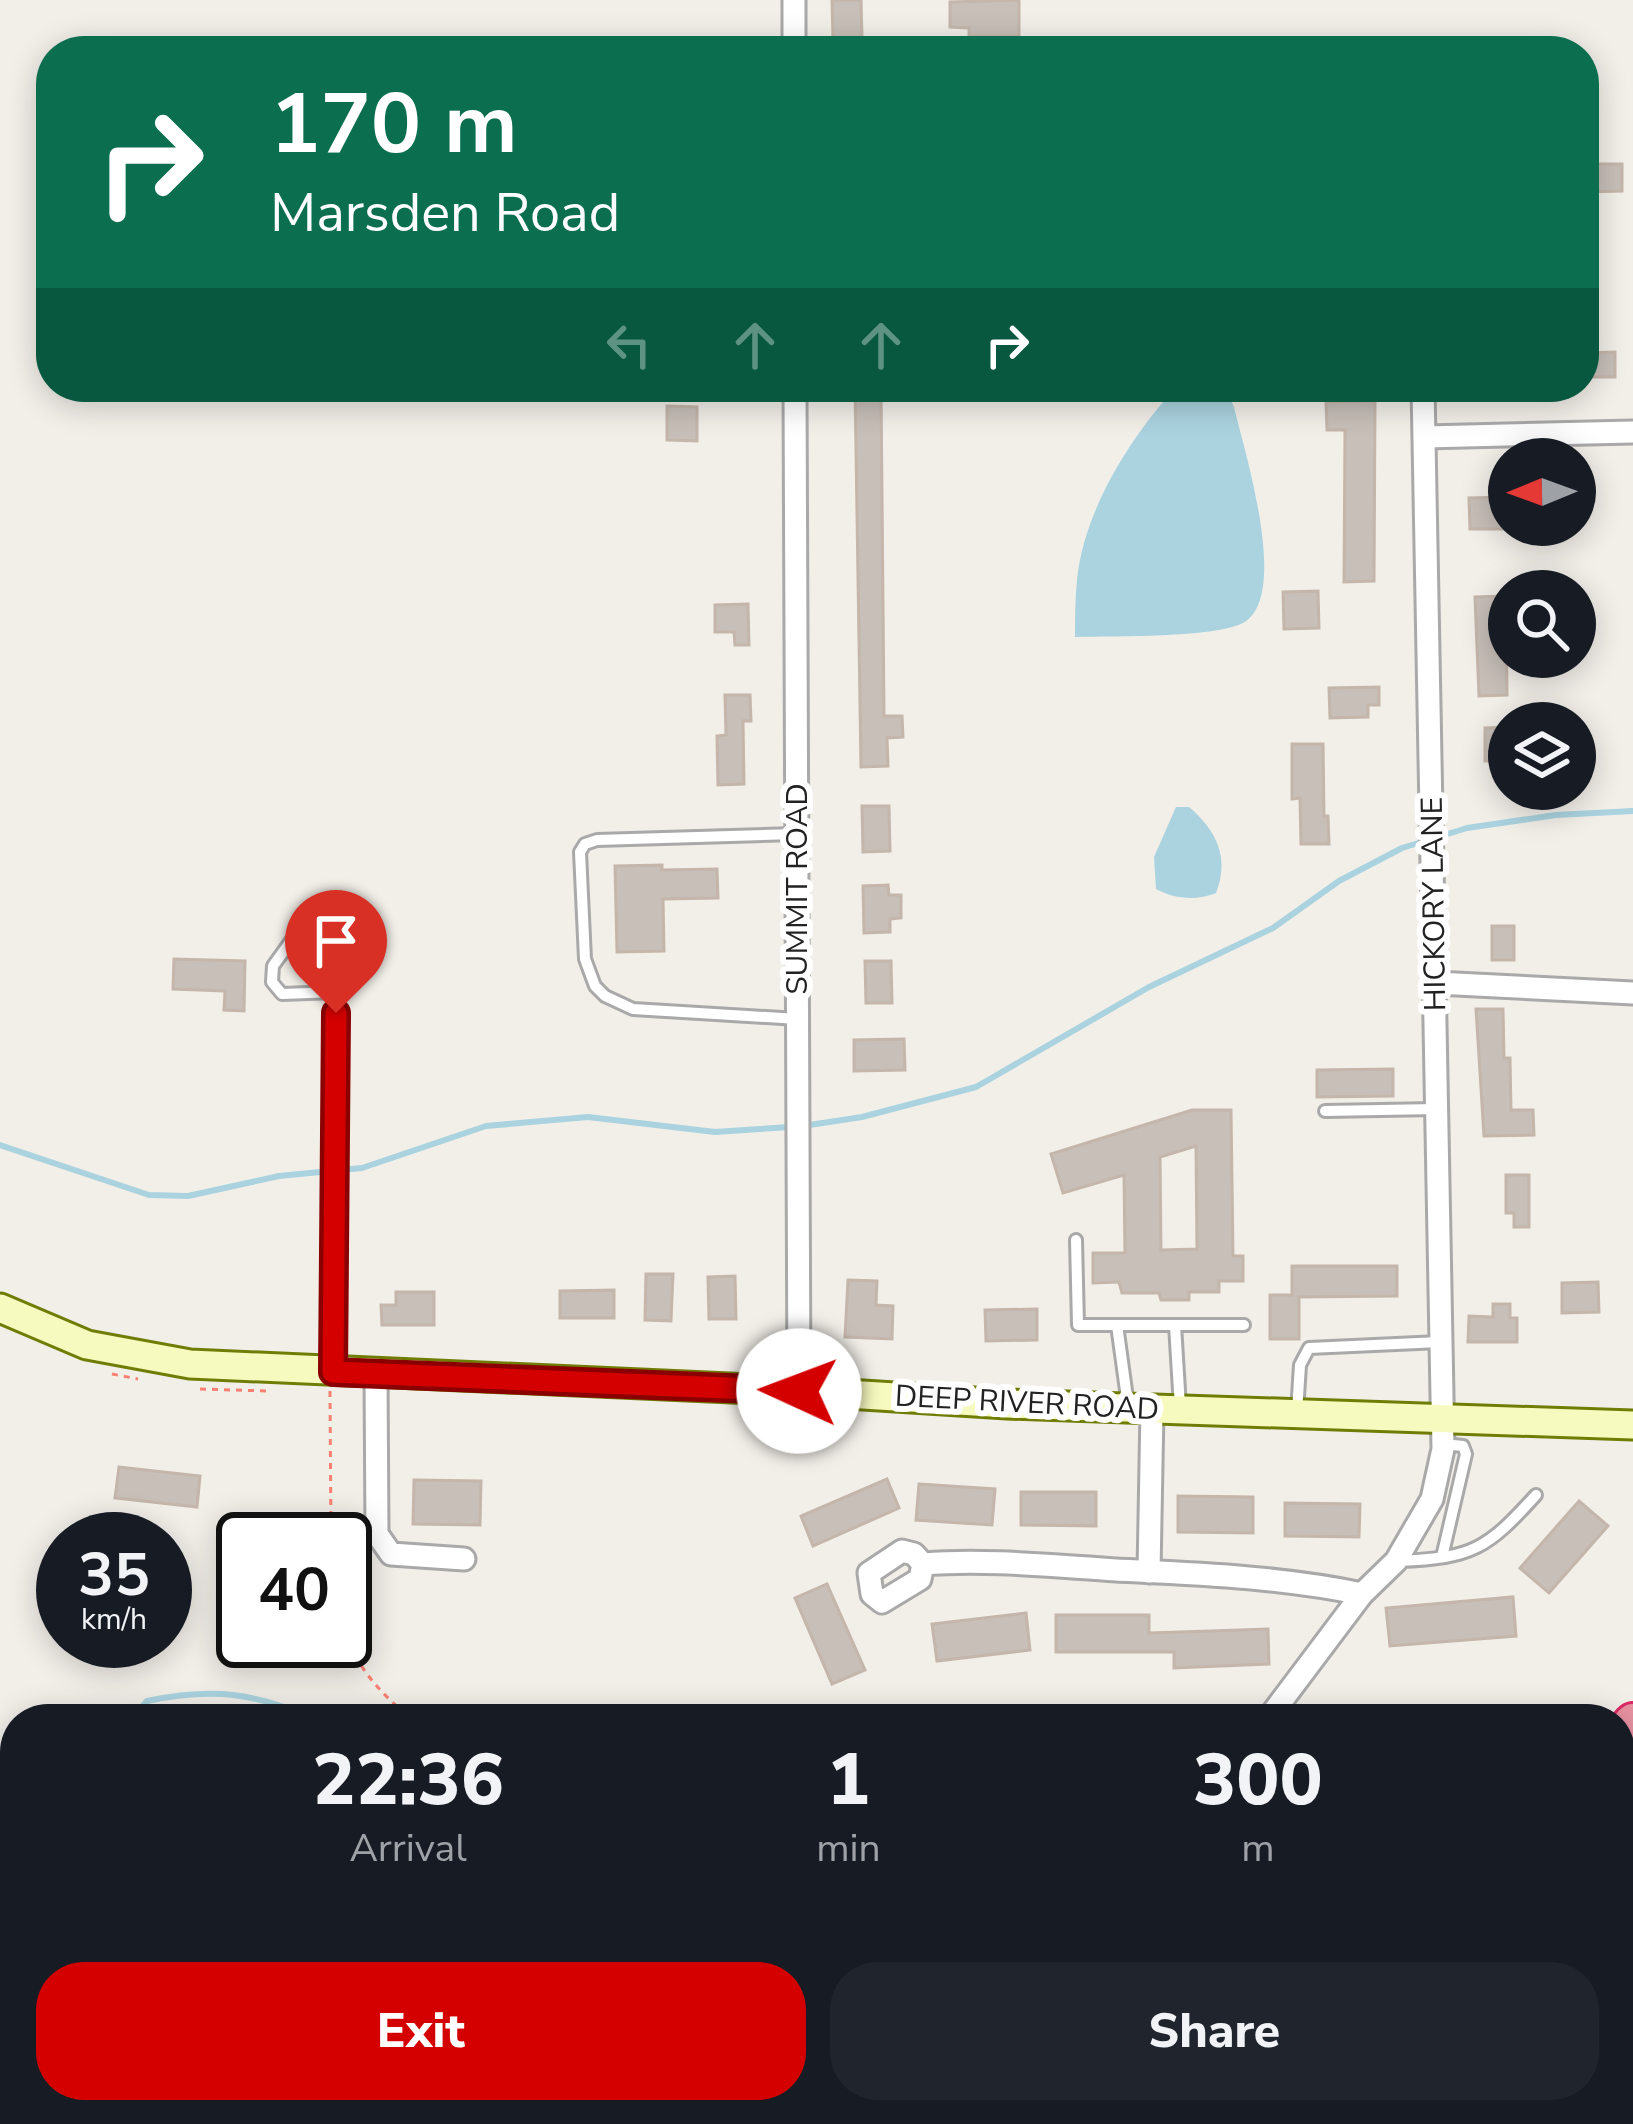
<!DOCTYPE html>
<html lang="en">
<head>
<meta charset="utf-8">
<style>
	:root { --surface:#171b24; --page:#20242c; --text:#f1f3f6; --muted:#9ea1a6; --accent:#d40000 }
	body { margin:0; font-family:"Nunito Sans",sans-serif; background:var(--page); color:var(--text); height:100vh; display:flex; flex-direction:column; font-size:45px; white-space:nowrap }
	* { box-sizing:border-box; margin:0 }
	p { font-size:39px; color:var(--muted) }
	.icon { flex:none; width:66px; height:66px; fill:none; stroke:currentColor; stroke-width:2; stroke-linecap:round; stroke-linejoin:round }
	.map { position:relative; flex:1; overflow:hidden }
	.sheet { position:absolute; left:0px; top:1704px; width:1635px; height:420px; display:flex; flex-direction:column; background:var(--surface); border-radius:48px 48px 0 0; box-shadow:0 6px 30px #0003 }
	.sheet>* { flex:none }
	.hud { position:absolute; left:36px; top:36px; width:1563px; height:366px; border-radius:48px; box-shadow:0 6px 30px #0003; background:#0b6e4f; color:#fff; overflow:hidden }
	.needle { width:78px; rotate:269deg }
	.fabs { position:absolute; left:1488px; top:438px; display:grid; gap:24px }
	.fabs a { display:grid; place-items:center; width:108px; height:108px; border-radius:50%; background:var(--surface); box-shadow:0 6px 30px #0003; font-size:60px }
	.speed { position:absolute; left:36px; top:1512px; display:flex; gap:24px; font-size:60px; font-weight:700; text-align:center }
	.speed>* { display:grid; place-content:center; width:156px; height:156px; border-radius:50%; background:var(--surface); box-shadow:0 6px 30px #0003; line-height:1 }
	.speed small { font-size:30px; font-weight:400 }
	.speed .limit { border:6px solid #111; border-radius:18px; background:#fff; color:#111 }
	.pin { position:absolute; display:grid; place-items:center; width:102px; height:102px; color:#fff; margin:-123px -51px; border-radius:50% 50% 50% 0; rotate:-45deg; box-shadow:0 0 12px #0007 }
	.pin .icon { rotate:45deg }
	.me { position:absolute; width:132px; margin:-66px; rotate:272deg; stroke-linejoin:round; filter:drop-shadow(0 0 9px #0008) }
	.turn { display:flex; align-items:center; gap:42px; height:252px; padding:0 36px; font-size:54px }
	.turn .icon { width:156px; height:156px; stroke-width:2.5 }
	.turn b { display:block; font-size:84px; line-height:102px }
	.lanes { display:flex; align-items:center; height:114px; padding:0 36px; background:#0003; justify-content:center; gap:60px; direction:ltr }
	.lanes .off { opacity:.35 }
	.eta { display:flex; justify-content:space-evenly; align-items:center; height:204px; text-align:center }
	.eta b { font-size:72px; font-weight:800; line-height:84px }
	.button { display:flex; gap:24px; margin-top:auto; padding:24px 36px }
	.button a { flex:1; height:138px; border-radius:48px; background:var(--accent); color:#fff; font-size:48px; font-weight:800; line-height:138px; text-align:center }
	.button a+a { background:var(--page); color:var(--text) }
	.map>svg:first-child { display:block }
</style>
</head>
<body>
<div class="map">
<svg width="1633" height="2124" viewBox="0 0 1633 2124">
	<rect width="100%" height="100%" fill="#f2efe9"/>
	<g fill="#aad3df">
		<path d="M1176 387H1225L1234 407C1244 450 1291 597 1243 623 1215 638 1110 636 1075 637 1075 618 1075 599 1077 580 1084 510 1130 438 1176 387Z"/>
		<path d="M1176 807H1189C1216 830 1230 857 1216 893 1195 901 1175 899 1156 889L1154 857Z"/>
	</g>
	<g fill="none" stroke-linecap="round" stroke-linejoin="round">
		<g stroke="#aad3df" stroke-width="6">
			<path d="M803 1126 862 1117 976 1087 1149 987 1273 928 1339 881 1402 848 1467 828 1556 815 1633 811"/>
			<path d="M0 1145 149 1195 188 1196 279 1176 362 1168 486 1126 588 1117 715 1132 790 1127"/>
			<path d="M140 1719 139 1710 147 1701C214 1687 254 1693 316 1719"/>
			<path d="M0 1751 15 1753"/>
			<path d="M392 2124 399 2109"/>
		</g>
	</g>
	<g fill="#c7bfb8" stroke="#c4b6ab" stroke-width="3" fill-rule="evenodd">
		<path d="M832 0H861L862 39H833Z"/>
		<path d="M1019 0V36H969V28L950 27V2Z"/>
		<path d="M1585 164H1622V191L1585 192Z"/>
		<path d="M1615 352V377H1584V353Z"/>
		<path d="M855 387H881L884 716H902L903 737 887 738 888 766 861 767Z"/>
		<path d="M1375 401 1374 581 1344 582 1345 430H1327L1326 402Z"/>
		<path d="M667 406 697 407V441L667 440Z"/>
		<path d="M1509 497V529H1470L1469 498Z"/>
		<path d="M1318 591 1319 628 1284 629 1283 592Z"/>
		<path d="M1506 596 1507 695 1479 696 1475 597Z"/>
		<path d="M748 604 749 645H735L734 632H715V605Z"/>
		<path d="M1379 687V705H1368V717L1330 718 1329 688Z"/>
		<path d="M725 695H750L751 721H743L744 784 718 785 717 736 726 735Z"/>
		<path d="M1509 727V761H1485V728Z"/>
		<path d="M1292 744H1323L1324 816H1328L1329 844H1301L1300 798 1292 799Z"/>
		<path d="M862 806H889L890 851 863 852Z"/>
		<path d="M662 865V870L717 869 718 898 663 899 664 951 617 952 615 866Z"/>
		<path d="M888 885 889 895H901V918L890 919V932L864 933 863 886Z"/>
		<rect x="1492" y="926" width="22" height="34"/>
		<path d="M174 959 245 961 244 1011 224 1010 225 991 173 989Z"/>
		<path d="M865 961H891L892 1003H866Z"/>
		<path d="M1476 1009H1503L1504 1058H1510L1511 1110H1533L1534 1135 1484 1136Z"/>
		<path d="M904 1039 905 1070 854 1071V1040Z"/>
		<path d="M1393 1069V1096L1317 1097V1070Z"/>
		<path d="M1192 1110H1231L1233 1256H1243V1281H1219V1292H1189V1300H1161L1159 1293H1122L1119 1282 1093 1283V1253H1125L1124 1175 1063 1193 1051 1154ZM1196 1146 1197 1249 1161 1250 1160 1157Z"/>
		<path d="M1506 1175H1529V1227H1514V1213H1506Z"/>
		<path d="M1292 1266H1397V1296L1299 1297V1339H1270V1295H1292Z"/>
		<path d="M646 1274H673L671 1321 645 1320Z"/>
		<path d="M735 1276 736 1319H709L708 1277Z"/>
		<path d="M848 1280 877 1281 876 1305 893 1306 892 1339 845 1337Z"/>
		<path d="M1598 1282 1599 1312 1562 1313V1283Z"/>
		<path d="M614 1290V1318H560V1291Z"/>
		<path d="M396 1292H434V1325H382L381 1305H396Z"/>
		<path d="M1493 1304H1510V1318H1517V1342H1468L1469 1316 1493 1317Z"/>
		<path d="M1037 1309V1340L986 1341 985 1310Z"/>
		<path d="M119 1467 200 1476 197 1507 115 1498Z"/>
		<path d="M887 1479 899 1508 813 1546 801 1516Z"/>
		<path d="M414 1480 481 1481 480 1525 413 1524Z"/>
		<path d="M919 1484 995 1489 992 1525 916 1520Z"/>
		<path d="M1021 1492H1096V1526L1021 1525Z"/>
		<path d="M1178 1496 1253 1497V1533L1178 1532Z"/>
		<path d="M1579 1501 1608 1526 1549 1593 1520 1568Z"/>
		<path d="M1285 1503 1360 1504 1359 1537 1285 1536Z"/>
		<path d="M827 1584 865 1670 832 1684 795 1598Z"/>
		<path d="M1513 1597 1516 1636 1390 1646 1386 1608Z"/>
		<path d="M1026 1613 1030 1650 937 1661 932 1624Z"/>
		<path d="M1056 1615H1149V1633L1268 1629 1269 1664 1174 1668V1652H1056Z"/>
		<path d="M757 2109H830L821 2124H782Z"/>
		<path d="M883 2109H933L921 2124H871Z"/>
		<path d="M1052 2109H1100L1090 2124H1042Z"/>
	</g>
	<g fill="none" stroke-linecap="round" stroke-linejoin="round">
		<defs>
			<g id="lane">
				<path d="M795 834 597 840 585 844 580 852 585 959 595 986 605 996 633 1009 798 1019"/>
				<path d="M335 992 282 994 272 982 273 966 296 934 315 929 331 937 336 1013"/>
				<path d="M1325 1111 1436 1109"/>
				<path d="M1076 1240 1078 1325H1175"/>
				<path d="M1117 1325 1128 1405"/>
				<path d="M1180 1407 1175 1325H1244"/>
				<path d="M1297 1412 1300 1365 1309 1348 1440 1342"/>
				<path d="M1442 1557 1466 1454 1463 1446 1444 1444"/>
				<path d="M1399 1561C1473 1558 1487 1549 1536 1495"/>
			</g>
			<g id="street">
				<path d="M794 0V51"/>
				<path d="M795 387 799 1391"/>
				<path d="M1425 437 1633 432"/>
				<path d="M1436 983 1633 993"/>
				<path d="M333 1372 336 1013"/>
				<path d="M376 1373 377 1534 391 1554 464 1559"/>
				<path d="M923 1564 920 1579 882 1602 872 1594 869 1573 902 1551 914 1554 923 1564C987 1559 1051 1566 1116 1570 1198 1574 1282 1577 1362 1594"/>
				<path d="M1149 1572 1152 1410"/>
				<path d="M1268 1719 1362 1594 1396 1561 1432 1499 1443 1449 1423 387"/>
				<path d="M679 2109 700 2124"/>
				<path d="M143 2124V2109"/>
				<path d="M973 2124 986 2109"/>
			</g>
			<path id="secondary" d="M0 1308 87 1345 190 1364 799 1391 1007 1404 1633 1425"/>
			<g id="highway">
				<path d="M1620 1737 1633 1722"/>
				<path d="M1620 1867 1633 1852"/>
				<path d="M1284 2124 1297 2109"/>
				<path d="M1398 2124 1411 2109"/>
			</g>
		</defs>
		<use href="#lane" stroke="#a9a9a9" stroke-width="16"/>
		<use href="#street" stroke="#a9a9a9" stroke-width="27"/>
		<use href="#secondary" stroke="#707d05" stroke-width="33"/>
		<use href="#highway" stroke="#dc2a67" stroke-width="42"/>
		<g stroke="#fa8072" stroke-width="3" stroke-dasharray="6 6" stroke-linecap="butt">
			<path d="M112 1374 138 1379"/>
			<path d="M200 1389 268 1391"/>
			<path d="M330 1391 331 1539"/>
			<path d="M345 1634C359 1670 382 1695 412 1719"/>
			<path d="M467 2109 478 2124"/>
		</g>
		<use href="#lane" stroke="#fff" stroke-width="10"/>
		<use href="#street" stroke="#fff" stroke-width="21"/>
		<use href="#secondary" stroke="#f7fabf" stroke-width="27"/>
		<use href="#highway" stroke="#e892a2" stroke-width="36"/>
	</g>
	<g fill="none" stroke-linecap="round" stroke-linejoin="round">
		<defs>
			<path id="route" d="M336 1013 333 1372 799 1391"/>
		</defs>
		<use href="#route" stroke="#8a0000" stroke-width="30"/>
		<use href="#route" stroke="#d40000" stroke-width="21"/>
	</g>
	<g text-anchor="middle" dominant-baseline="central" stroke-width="12" stroke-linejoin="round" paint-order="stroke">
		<g font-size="30" fill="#222" stroke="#fff">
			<text transform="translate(797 889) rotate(-90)">SUMMIT ROAD</text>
			<text transform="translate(1434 904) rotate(-91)">HICKORY LANE</text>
			<text transform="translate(1027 1403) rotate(3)">DEEP RIVER ROAD</text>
		</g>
	</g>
</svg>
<div class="fabs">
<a><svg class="needle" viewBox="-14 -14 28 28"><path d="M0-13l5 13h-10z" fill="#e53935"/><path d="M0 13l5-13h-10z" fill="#9ea1a6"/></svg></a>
<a><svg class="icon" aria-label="search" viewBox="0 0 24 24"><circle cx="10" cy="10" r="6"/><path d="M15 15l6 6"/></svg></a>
<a><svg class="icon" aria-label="layers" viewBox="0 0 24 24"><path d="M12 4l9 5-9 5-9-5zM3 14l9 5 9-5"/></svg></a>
</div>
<div class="speed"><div>35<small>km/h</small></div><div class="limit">40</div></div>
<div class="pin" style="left:336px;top:1013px;background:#d93025"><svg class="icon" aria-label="arrive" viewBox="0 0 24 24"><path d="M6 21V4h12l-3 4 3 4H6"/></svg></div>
<svg class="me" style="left:799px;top:1391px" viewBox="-20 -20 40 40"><circle r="19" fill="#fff"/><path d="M0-13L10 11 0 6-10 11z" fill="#d40000"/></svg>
<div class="hud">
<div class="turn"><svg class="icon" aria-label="right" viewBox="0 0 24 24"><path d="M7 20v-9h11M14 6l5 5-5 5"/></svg><div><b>170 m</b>Marsden Road</div></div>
<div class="lanes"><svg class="icon off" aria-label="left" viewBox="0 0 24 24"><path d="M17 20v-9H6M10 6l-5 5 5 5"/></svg><svg class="icon off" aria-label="ahead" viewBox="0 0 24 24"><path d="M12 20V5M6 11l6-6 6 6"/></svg><svg class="icon off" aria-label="ahead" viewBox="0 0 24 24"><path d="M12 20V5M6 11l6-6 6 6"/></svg><svg class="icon" aria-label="right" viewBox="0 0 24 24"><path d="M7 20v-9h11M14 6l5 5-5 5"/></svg></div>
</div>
<section class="sheet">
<div class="eta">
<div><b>22:36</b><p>Arrival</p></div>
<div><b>1</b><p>min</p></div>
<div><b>300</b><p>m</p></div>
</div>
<div class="button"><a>Exit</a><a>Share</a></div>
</section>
</div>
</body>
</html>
